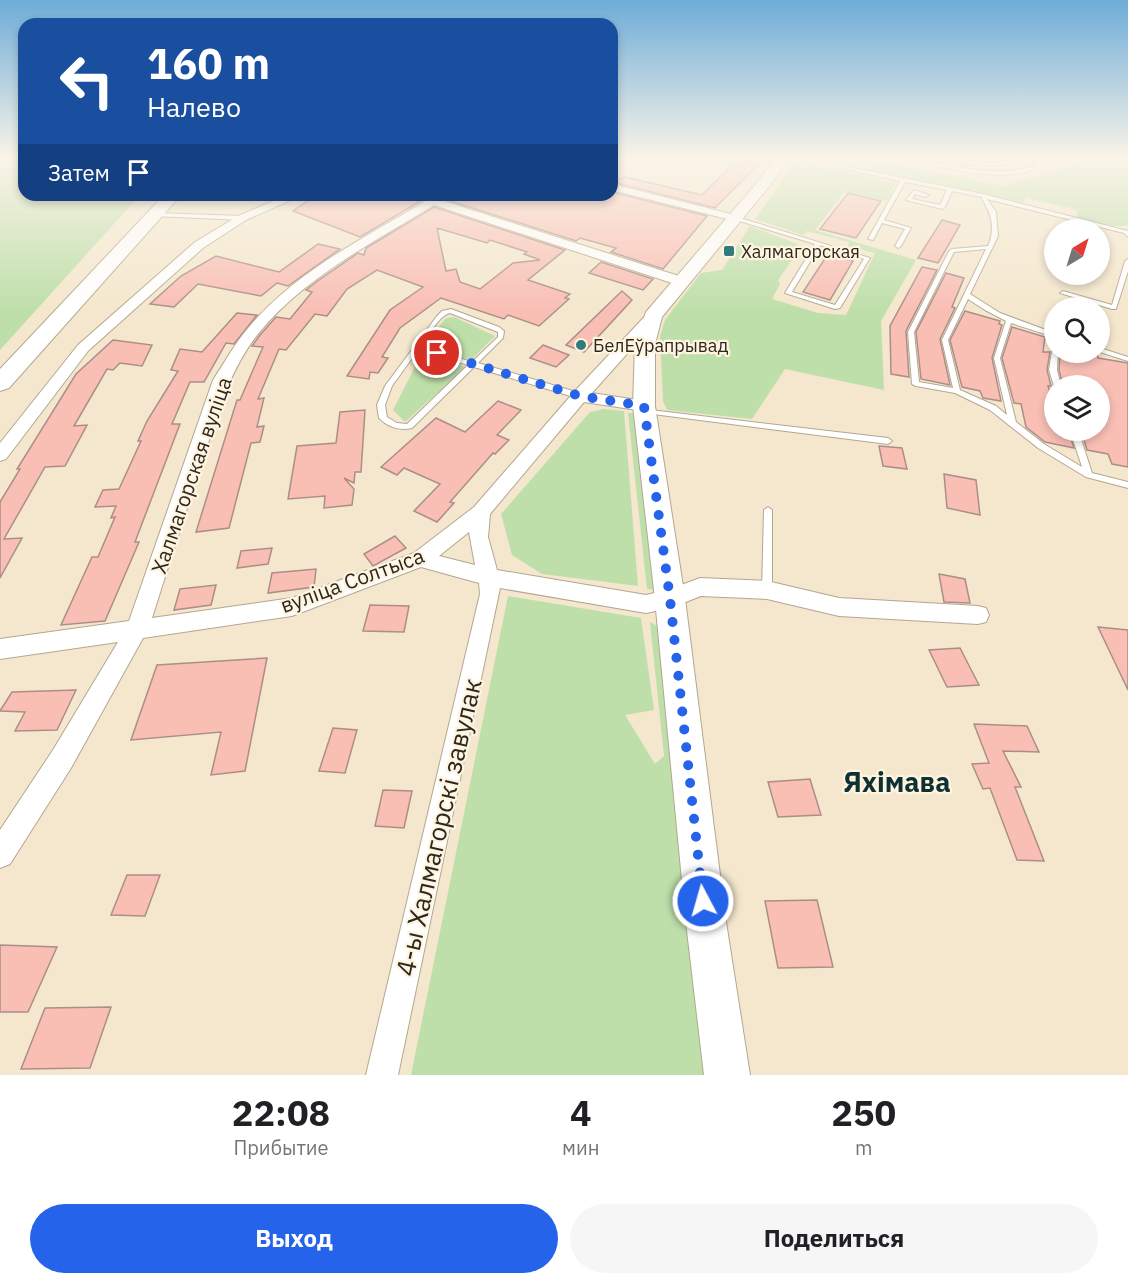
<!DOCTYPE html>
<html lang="ru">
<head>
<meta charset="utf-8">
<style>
	:root { --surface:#fff; --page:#f6f6f6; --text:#202124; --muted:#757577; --accent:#2563eb }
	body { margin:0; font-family:"IBM Plex Sans",sans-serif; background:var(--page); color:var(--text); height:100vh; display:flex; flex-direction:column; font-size:22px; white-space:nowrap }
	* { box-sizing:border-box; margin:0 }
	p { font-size:20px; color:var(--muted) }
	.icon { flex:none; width:33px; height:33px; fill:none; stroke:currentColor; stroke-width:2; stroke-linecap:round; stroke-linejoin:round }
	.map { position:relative; height:1075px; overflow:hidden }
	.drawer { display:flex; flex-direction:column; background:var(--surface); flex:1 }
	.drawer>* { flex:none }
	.hud { position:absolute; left:18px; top:18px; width:600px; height:183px; border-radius:18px; box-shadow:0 3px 9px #0003; background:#1a4fa0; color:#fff; overflow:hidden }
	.needle { width:39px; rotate:38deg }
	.tools { position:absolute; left:1044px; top:219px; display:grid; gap:12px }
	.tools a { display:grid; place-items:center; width:66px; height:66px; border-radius:50%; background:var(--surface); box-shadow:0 3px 9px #0003; font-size:30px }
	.pin { position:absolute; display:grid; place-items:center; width:51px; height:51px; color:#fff; margin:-26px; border:3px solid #fff; border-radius:50%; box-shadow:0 2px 6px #0007 }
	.me { position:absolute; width:66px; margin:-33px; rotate:354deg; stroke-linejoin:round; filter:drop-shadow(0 0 4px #0008) }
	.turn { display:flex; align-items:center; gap:21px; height:126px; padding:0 30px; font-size:27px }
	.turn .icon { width:78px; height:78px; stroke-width:2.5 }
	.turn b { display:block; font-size:42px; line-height:51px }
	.then { display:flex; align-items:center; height:57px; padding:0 30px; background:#0003; gap:12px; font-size:22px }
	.eta { display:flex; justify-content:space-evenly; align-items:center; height:102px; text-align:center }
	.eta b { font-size:36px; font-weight:700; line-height:42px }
	.button { display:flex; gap:12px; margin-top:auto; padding:12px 30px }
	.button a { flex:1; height:69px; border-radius:36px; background:var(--accent); color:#fff; font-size:24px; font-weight:700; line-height:69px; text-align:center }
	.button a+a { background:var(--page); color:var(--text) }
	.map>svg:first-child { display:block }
</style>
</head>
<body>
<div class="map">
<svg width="1128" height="1075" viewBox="0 0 1128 1075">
	<rect width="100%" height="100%" fill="#f4e7cd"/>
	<g fill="#bedfaa">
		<path d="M0 159H24V195H140L0 350Z"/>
		<path d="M819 159H865L1003 186 1074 166 1076 159H1128V224L1126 226H1111L1077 218V210L1027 198 1023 203Z"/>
		<path d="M796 161 896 183 887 201 845 191 815 230 916 260 881 321 884 390 785 369 752 419 667 410 663 401 660 336 665 320 701 273 722 270 750 226 802 246 778 280 780 284 772 299 818 313 846 315 875 253 848 246 849 242 807 231 803 235 755 219Z"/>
		<path d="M454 317 495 336 471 360 430 349 427 341 446 318Z"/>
		<path d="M428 355 466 367 405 422 393 410 418 361Z"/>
		<path d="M604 409 624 411 638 586 542 574 512 555 501 514 590 412Z"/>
		<path d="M628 413H635L656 590 647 589Z"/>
		<path d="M508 596 641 618 654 710 625 715 655 764 664 756 650 622 661 628 708 1075H411Z"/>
	</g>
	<g fill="#f9bfb5" stroke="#ac8e89" stroke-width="1.5" fill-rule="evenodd">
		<path d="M738 159 759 164 715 208 612 182V177L622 179 625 177 702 195Z"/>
		<path d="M612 192 707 216 663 269 611 252 616 248 580 238 576 241 432 195H612Z"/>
		<path d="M848 193 881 201 856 238 820 229Z"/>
		<path d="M316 195H406L419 202 360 237 293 211Z"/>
		<path d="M434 207 565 250 528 280 570 294 565 298 569 299 539 326 508 315 504 319 441 298 400 328 382 357 388 358 378 373 370 372 369 379 347 376 390 310 423 287 377 270 347 289 327 316 315 314 286 350 279 349 258 399 264 398 257 427 264 426 260 442 251 443 229 528 196 532 237 400H240L263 347 252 346 260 335 276 317 290 319 312 292 306 290 319 280 358 253 364 255 366 248ZM437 228 487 243 490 240 527 252 524 254 540 260 513 263 480 289 460 282 456 269 446 271Z"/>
		<path d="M942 220 960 225 938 263 918 258Z"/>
		<path d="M318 244 340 249 288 286 277 283 261 296 198 284 174 307 150 304 181 276 216 256 279 272Z"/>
		<path d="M828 254 853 261 830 300 803 292Z"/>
		<path d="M601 262 653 279 643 290 589 273Z"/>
		<path d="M922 267 937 270 906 331 909 377 891 374 890 326Z"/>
		<path d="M946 273 964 278 952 307 955 308 940 339 950 385 921 379 916 332Z"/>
		<path d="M622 291 632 300 584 352 566 345Z"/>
		<path d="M965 311 1000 321 999 324 1002 325 992 358 1001 401 983 398 980 391 962 387 950 340Z"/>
		<path d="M237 313 257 315 234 344 226 343 204 382H190L172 424H180L135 542H139L105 621 61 625 92 557H98L115 517 111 518 116 506 95 507 103 490 119 489 141 441H138L147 421 178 371 171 370 180 349 202 352Z"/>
		<path d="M1012 327 1045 337 1043 352H1050L1047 370 1051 386H1048L1054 405V430H1068L1074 448 1045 442 1026 427 1021 404 1014 403 1002 358Z"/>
		<path d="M113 340 152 345 142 366 120 363 113 370 107 369 74 426 87 425 65 466 45 467 4 539 22 538 0 578V502L20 469H17L76 374Z"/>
		<path d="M543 345 569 355 556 367 530 358Z"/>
		<path d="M1060 352H1097L1098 358 1128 363V467L1112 464 1108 454 1087 450 1081 430H1100V386H1063L1059 370Z"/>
		<path d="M498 401 521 410 497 435 509 440 495 454 493 453 450 502 454 503 437 522 414 511 440 484 404 468 397 475 381 467 436 418 465 432Z"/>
		<path d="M365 410 361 472H355L354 483 344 478 354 489 352 505 324 508 325 496 288 499 297 446 336 443 340 412Z"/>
		<path d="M879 446 902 448 907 469 883 466Z"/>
		<path d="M944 474 976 480 980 515 947 508Z"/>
		<path d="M395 536 406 548 373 566 364 554Z"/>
		<path d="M272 548 268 564 237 568 241 551Z"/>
		<path d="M316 569 314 587 268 593 272 573Z"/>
		<path d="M939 574 965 579 970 603 944 602Z"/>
		<path d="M216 585 211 605 174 610 180 589Z"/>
		<path d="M370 605 409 606 404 632 363 631Z"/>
		<path d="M1098 627 1128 630V690Z"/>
		<path d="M960 648 979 685 947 687 929 650Z"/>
		<path d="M267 658 245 771 211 775 221 732 131 740 157 665Z"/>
		<path d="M76 690 57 730 15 731 25 712 0 711 12 692Z"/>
		<path d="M974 724 1027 726 1039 752 1003 751 1021 787H1015L1044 861 1017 860 990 788 983 789 972 764 989 763Z"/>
		<path d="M333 728 357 730 345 773 319 771Z"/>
		<path d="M810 779 821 815 778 817 768 782Z"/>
		<path d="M383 790 412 791 404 828 375 826Z"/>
		<path d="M127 875H160L145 916 111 915Z"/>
		<path d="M817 900 833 967 778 968 765 901Z"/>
		<path d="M0 945 57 947 28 1012H0Z"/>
		<path d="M111 1007 90 1068 21 1069 45 1008Z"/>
	</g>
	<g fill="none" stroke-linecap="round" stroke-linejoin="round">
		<defs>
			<g id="service">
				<path d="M799 159H808L983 194 1128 231V237L1124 233 987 199 996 212 998 236 970 294 1000 313 1054 333V337L1011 323 1000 358 1016 422 1044 444 1082 467 1070 430H1078L1092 473 1128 482V488L1086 477 1038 448 990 410 955 393 916 386 912 384 908 332 949 251 952 249 988 246C996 227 991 213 981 197L952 191 945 207 942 209 906 200 914 190 929 195 926 197 915 194 912 199 940 205 947 190 905 182 884 220 911 228 901 246 898 248 895 246 905 229 882 223 873 240 868 239 900 181ZM986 249 942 340 953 388 919 382 914 332 954 252ZM968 299 985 310 1006 321 994 358 1007 415 996 406 960 390 948 340Z"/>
				<path d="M906 159C921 159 936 163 952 166 980 172 1007 174 1035 166L1037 159H1041L1040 164 1049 159H1055C1019 183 977 175 937 166 927 164 915 163 906 159Z"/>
				<path d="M946 159H971V160L969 161Z"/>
				<path d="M986 159H994C984 164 971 167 960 164Z"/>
				<path d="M1007 159H1014L1007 162 1023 159 1022 163 1005 165 1003 164C997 166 988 167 983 164L985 163H997Z"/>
				<path d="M155 213 242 216 245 218 242 220 153 216V214Z"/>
				<path d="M733 217H737L870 258 840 308 835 309 785 293 815 244 733 219ZM820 245 864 259 835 305 792 292Z"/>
				<path d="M1128 259V271L1116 309H1112L1060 293 1063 291 1112 305 1125 261Z"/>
				<path d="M451 309 499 327 504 331 503 338 478 363 583 394V398H577L474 367 412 428C399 431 388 427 379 418L377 405 385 386 437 316 442 311ZM450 313 498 332V337L472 362 421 347C428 337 439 315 450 313ZM418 350 468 365 407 424 397 423 387 417 385 405 392 386Z"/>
				<path d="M1100 348 1128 357V361L1100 352Z"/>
				<path d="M1054 350V352H1058L1057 370 1061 386H1054L1049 370 1052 352Z"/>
				<path d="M642 409 888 438 892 441 888 444 645 413 641 411Z"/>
				<path d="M768 507 772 510V590L770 593 767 594 764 593 762 590 764 510Z"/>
			</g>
			<g id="minor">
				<path d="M612 184 739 216 741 218 735 221 612 190Z"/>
				<path d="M287 195H302L246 220 203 248 88 351 6 459 0 461V443L78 345 195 242 238 216Z"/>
				<path d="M408 195H425L685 278 687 281 680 285 675 284 434 205C374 242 303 278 258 334 227 373 216 420 201 466 184 517 168 567 152 618L292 598 414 553 474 507 574 392 648 313 653 312 660 316 658 319 592 393 644 401 650 402 652 406 650 410 644 411 584 402 490 514 488 537 497 570 646 595 668 590 700 578 767 581 839 598 978 606 986 608 989 615 986 622 978 624 839 616 767 599 701 596 670 608 646 613 500 588 398 1075H366L480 594 479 583 421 567 292 616 143 638 71 768 10 864 0 868V830L53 750 118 642 0 659V639L129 621 213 380C225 362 235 343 249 327 295 272 364 238 424 202ZM469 532 475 565 439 556Z"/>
			</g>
			<path id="secondary" d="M774 159H788L771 184 662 317 655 344V406L685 599 726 922 750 1075H704L686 922 655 599 633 406 635 344 646 312 761 178Z"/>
			<path id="primary" d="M164 195H181L9 388 0 391V369Z"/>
		</defs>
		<use href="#service" stroke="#b4a78f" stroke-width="2"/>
		<use href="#minor" stroke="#b4a78f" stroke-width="2"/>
		<use href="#secondary" stroke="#b4a78f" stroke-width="2"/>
		<use href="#primary" stroke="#b4a78f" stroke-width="2"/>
		<use href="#service" fill="#fff" fill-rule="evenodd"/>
		<use href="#minor" fill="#fff" fill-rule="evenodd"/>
		<use href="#secondary" fill="#fff" fill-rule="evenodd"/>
		<use href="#primary" fill="#fff" fill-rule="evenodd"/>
	</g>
	<linearGradient id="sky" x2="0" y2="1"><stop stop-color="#6eacd8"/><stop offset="0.51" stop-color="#faf4e8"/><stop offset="1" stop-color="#faf4e8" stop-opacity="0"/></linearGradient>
	<rect width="1128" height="310" fill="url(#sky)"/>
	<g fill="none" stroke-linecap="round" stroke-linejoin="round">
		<path stroke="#2563eb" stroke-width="10" stroke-dasharray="0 18" d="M437 353 580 396 644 406 670 599 703 901"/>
	</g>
	<g fill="#317b7d" stroke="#fff4e0" stroke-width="2">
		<rect x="723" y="245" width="12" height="12" rx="3"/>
		<circle cx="581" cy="345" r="6"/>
	</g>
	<g text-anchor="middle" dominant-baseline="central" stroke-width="4.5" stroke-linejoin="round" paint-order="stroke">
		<g font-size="18" fill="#2d281f" stroke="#fff4e0" text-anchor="start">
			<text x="741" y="251">Халмагорская</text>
			<text x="593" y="345">БелЕўрапрывад</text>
		</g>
		<g font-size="21" fill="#2d281f" stroke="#fff4e0">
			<text transform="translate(191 475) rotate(-71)">Халмагорская вуліца</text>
			<text transform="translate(352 580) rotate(-20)">вуліца Солтыса</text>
		</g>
		<g font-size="26" fill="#2d281f" stroke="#fff4e0">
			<text transform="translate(438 827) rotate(-77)">4-ы Халмагорскі завулак</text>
		</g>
		<g font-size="27" font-weight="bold" fill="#0d3132" stroke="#fff4e0">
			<text x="897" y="781">Яхімава</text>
		</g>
	</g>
</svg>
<div class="tools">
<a><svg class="needle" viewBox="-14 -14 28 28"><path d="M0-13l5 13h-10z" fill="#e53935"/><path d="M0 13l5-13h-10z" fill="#757577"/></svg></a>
<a><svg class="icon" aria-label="search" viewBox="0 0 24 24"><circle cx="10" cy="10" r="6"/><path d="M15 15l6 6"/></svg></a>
<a><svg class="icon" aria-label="layers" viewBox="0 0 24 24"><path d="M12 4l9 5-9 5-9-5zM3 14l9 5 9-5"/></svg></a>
</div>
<div class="pin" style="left:437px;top:353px;background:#d93025"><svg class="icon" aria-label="arrive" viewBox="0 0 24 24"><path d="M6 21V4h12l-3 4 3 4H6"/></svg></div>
<svg class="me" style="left:703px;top:901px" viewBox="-20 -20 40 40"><circle r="17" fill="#2563eb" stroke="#fff" stroke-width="3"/><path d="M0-11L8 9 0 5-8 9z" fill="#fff"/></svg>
<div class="hud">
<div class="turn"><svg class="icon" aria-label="left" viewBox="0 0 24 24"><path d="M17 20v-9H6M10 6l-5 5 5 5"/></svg><div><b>160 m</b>Налево</div></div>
<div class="then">Затем<svg class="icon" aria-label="arrive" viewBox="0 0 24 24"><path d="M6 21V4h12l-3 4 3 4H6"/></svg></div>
</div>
</div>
<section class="drawer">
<div class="eta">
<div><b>22:08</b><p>Прибытие</p></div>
<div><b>4</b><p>мин</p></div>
<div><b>250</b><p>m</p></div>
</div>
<div class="button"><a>Выход</a><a>Поделиться</a></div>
</section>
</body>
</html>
